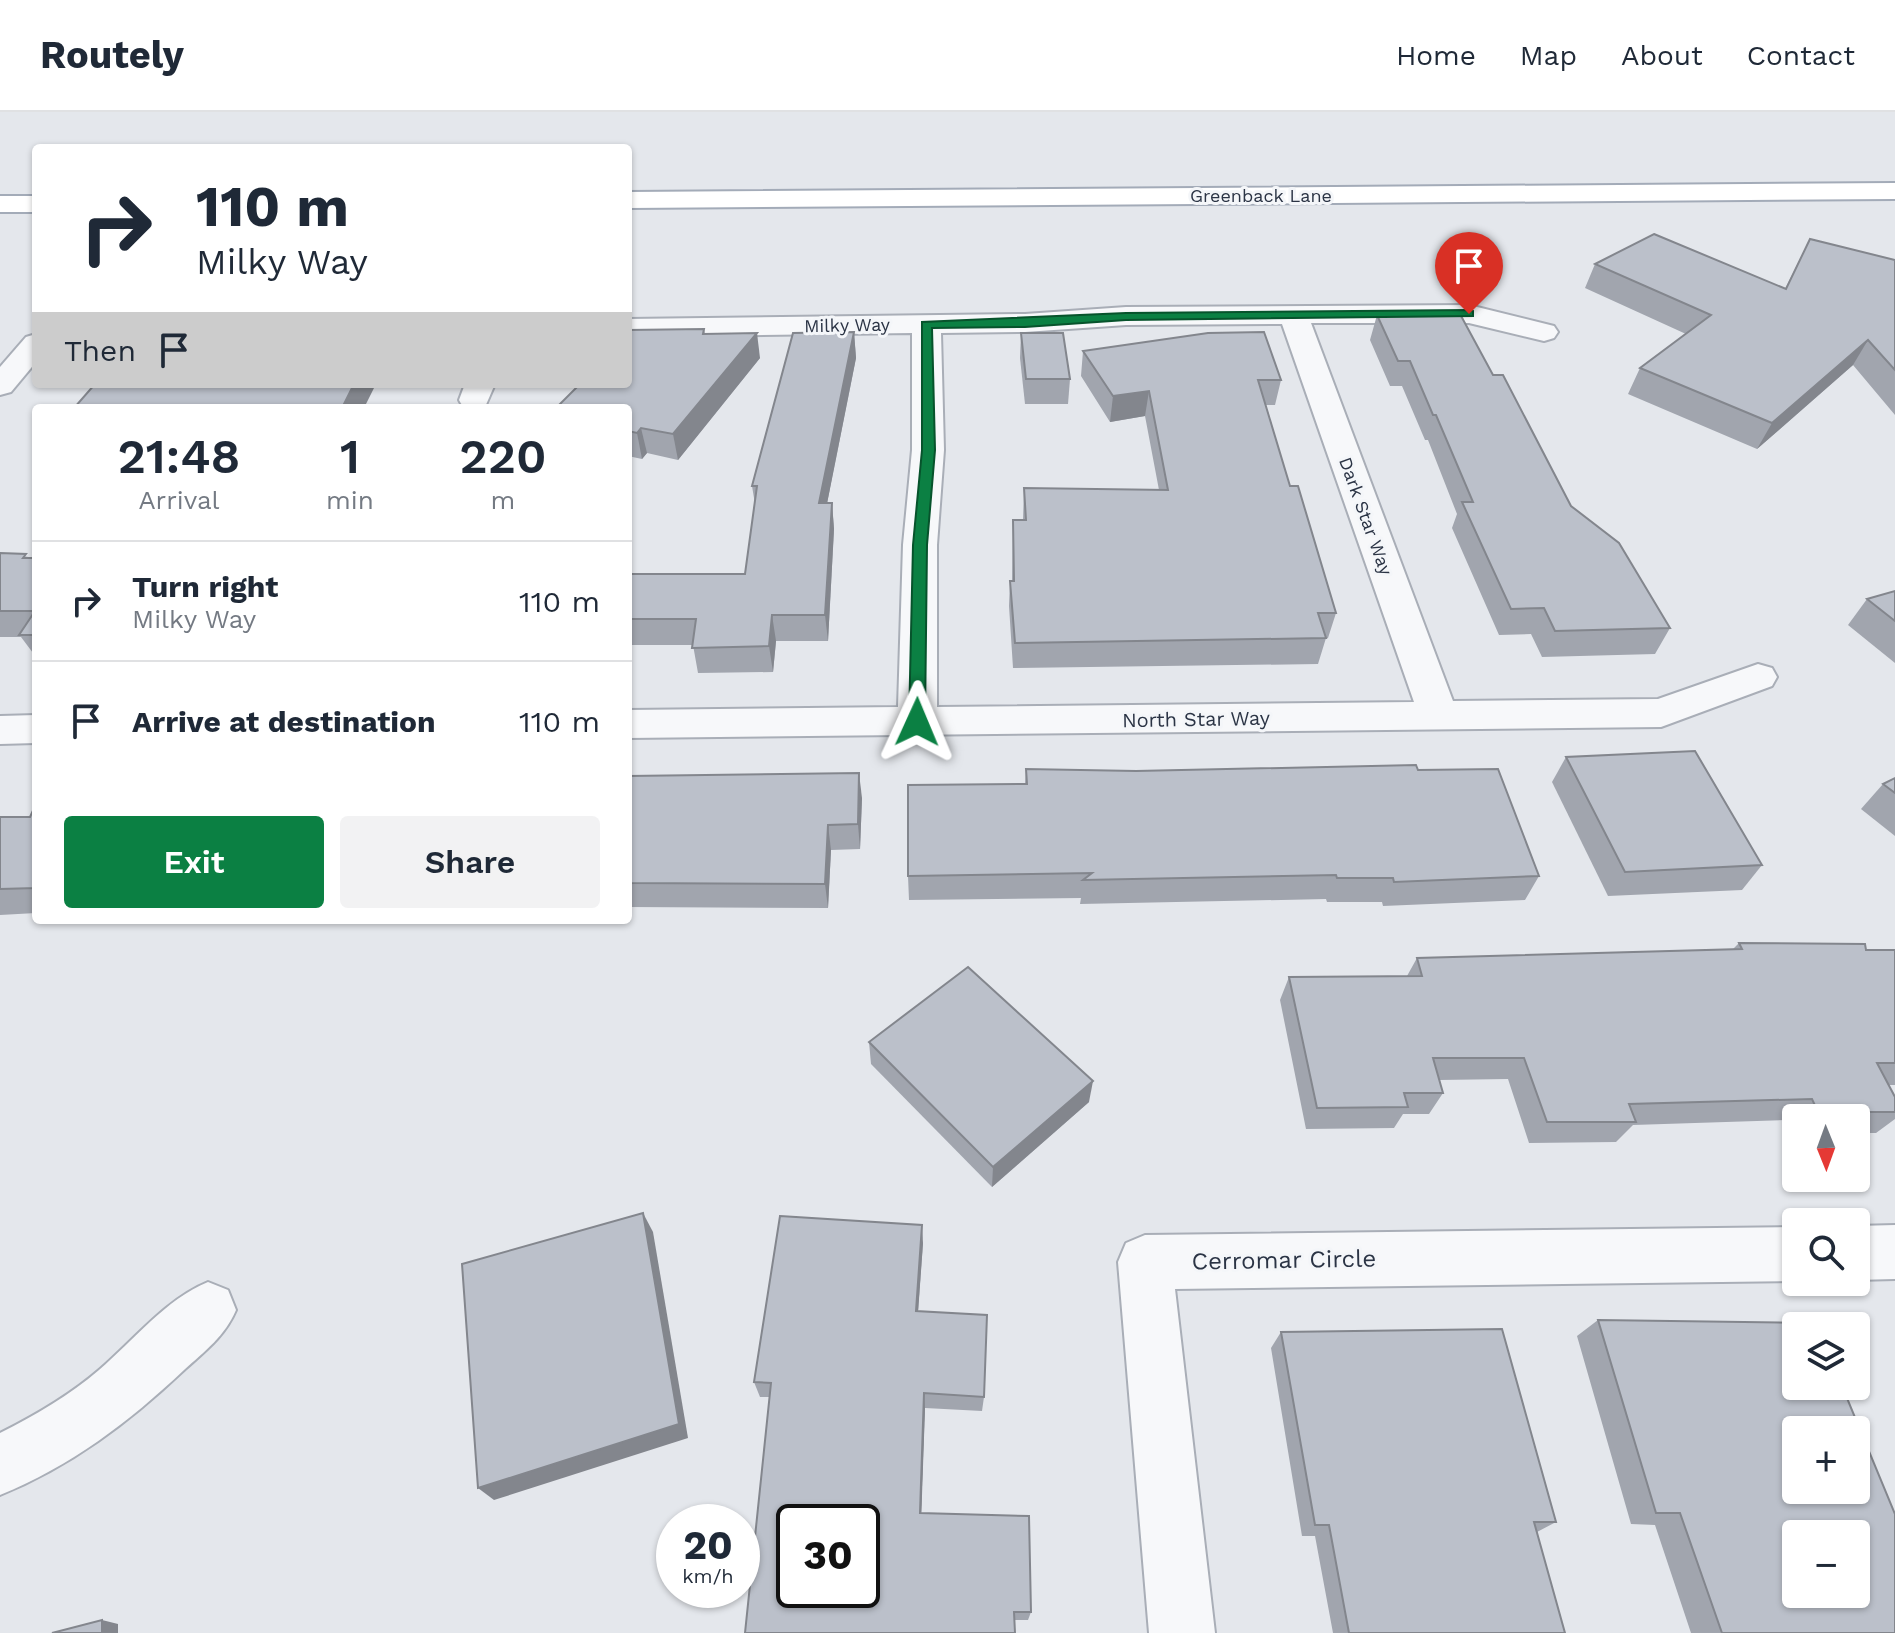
<!DOCTYPE html>
<html lang="en">
<head>
<meta charset="utf-8">
<style>
	:root { --surface:#fff; --page:#f2f2f3; --text:#1f2937; --muted:#747a83; --line:#e0e1e3; --accent:#0b8043 }
	body { margin:0; font-family:"Work Sans",sans-serif; background:var(--page); color:var(--text); height:100vh; display:flex; flex-direction:column; font-size:30px; white-space:nowrap }
	* { box-sizing:border-box; margin:0 }
	p { font-size:26px; color:var(--muted) }
	.icon { flex:none; width:44px; height:44px; fill:none; stroke:currentColor; stroke-width:2; stroke-linecap:round; stroke-linejoin:round }
	.map { position:relative; flex:1; overflow:hidden }
	.details { position:absolute; left:32px; top:292px; width:600px; height:520px; display:flex; flex-direction:column; background:var(--surface); border-radius:8px; box-shadow:0 2px 6px #0004 }
	.details>* { flex:none }
	.hud { position:absolute; left:32px; top:32px; width:600px; height:244px; border-radius:8px; box-shadow:0 2px 6px #0004; background:#fff; color:var(--text); overflow:hidden }
	.needle { width:52px; rotate:179deg }
	.fabs { position:absolute; left:1782px; top:992px; display:grid; gap:16px }
	.fabs a { display:grid; place-items:center; width:88px; height:88px; border-radius:8px; background:var(--surface); box-shadow:0 2px 6px #0004; font-size:40px }
	.speed { position:absolute; left:656px; top:1392px; display:flex; gap:16px; font-size:40px; font-weight:700; text-align:center }
	.speed>* { display:grid; place-content:center; width:104px; height:104px; border-radius:50%; background:var(--surface); box-shadow:0 2px 6px #0004; line-height:1 }
	.speed small { font-size:20px; font-weight:400 }
	.speed .limit { border:4px solid #111; border-radius:12px; background:#fff; color:#111 }
	.pin { position:absolute; display:grid; place-items:center; width:68px; height:68px; color:#fff; margin:-82px -34px; border-radius:50% 50% 50% 0; rotate:-45deg; box-shadow:0 0 8px #0007 }
	.pin .icon { rotate:45deg }
	.me { position:absolute; width:88px; margin:-44px; rotate:1deg; stroke-linejoin:round; filter:drop-shadow(0 0 6px #0008) }
	.turn { display:flex; align-items:center; gap:28px; height:168px; padding:0 32px; font-size:36px }
	.turn .icon { width:104px; height:104px; stroke-width:2.5 }
	.turn b { display:block; font-size:56px; line-height:68px }
	.then { display:flex; align-items:center; height:76px; padding:0 32px; background:#0003; gap:16px; font-size:30px }
	.eta { display:flex; justify-content:space-evenly; align-items:center; height:136px; text-align:center }
	.eta b { font-size:48px; font-weight:600; line-height:56px }
	.action { display:flex; gap:16px; margin-top:auto; padding:16px 32px }
	.action a { flex:1; height:92px; border-radius:8px; background:var(--accent); color:#fff; font-size:32px; font-weight:600; line-height:92px; text-align:center }
	.action a+a { background:var(--page); color:var(--text) }
	ul { padding:0; list-style:none }
	li { display:flex; align-items:center; gap:24px; height:120px; padding:0 32px; border-top:2px solid var(--line) }
	li div { flex:1 }
	li b { display:block; font-size:30px }
	li em { font-style:normal }
	header { display:flex; align-items:center; gap:48px; box-sizing:border-box; height:112px; padding:0 40px; background:var(--surface); border-bottom:2px solid var(--line) }
	header strong { font-size:38px }
	nav { display:flex; gap:44px; margin-inline-start:auto; font-size:28px }
	.map>svg:first-child { display:block }
</style>
</head>
<body>
<header>
<strong>Routely</strong>
<nav><a>Home</a><a>Map</a><a>About</a><a>Contact</a></nav>
</header>
<div class="map">
<svg width="1895" height="1521" viewBox="0 0 1895 1521">
	<rect width="100%" height="100%" fill="#e4e7ec"/>
	<g fill="none" stroke-linecap="round" stroke-linejoin="round">
		<defs>
			<g id="minor">
				<path d="M1469 193 1554 214 1558 220 1554 226 1544 229 1469 211H1311L1453 589 1658 587 1758 552 1772 556 1777 565 1772 574 1661 615 628 626V598L898 595 903 433 912 338V221L628 225V207L1025 202 1126 195ZM1282 212 1414 590 937 595V433L944 338 941 221 1025 220 1126 213Z"/>
				<path d="M36 222V250L11 280 0 283V255L26 225Z"/>
				<path d="M465 272H495L485 295H463L459 288Z"/>
				<path d="M36 603V631L0 632V604Z"/>
				<path d="M1895 1113V1167L1856 1168V1114Z"/>
				<path d="M1796 1115V1169L1175 1177 1215 1521H1149L1118 1150 1126 1131 1145 1123Z"/>
				<path d="M208 1170 228 1178 236 1198C225 1224 205 1239 184 1258 129 1310 71 1354 0 1383V1321C34 1304 70 1283 99 1258 133 1229 166 1187 208 1170Z"/>
			</g>
			<g id="major">
				<path d="M1895 71V87L628 96V80Z"/>
				<rect x="0" y="84" width="36" height="16"/>
			</g>
		</defs>
		<use href="#minor" stroke="#a9aeb7" stroke-width="4"/>
		<use href="#major" stroke="#a3abb8" stroke-width="4"/>
		<use href="#minor" fill="#f7f8fa" fill-rule="evenodd"/>
		<use href="#major" fill="#fff" fill-rule="evenodd"/>
	</g>
	<g fill="#a1a5ae">
		<path d="M1810 127 1895 148V303L1853 253 1757 337 1628 282 1640 256 1686 222 1585 176 1595 152 1785 177Z"/>
		<path d="M1377 203 1493 263 1571 394 1670 516 1655 542 1542 545 1531 522 1499 523 1452 416 1457 402 1428 328H1425L1402 274H1390L1370 228Z"/>
		<path d="M704 217 705 222 760 246 678 348 647 341 642 347 628 344V296Z"/>
		<path d="M854 220 856 246 827 391H832L834 417 828 529H776L773 560 698 561 693 533H628V462H745L755 392 752 374Z"/>
		<path d="M1021 221 1070 267 1068 292H1025L1020 246Z"/>
		<path d="M1083 239 1281 268 1275 293H1266L1290 374 1336 501 1328 526H1326L1318 552 1013 556 1009 494 1010 469H1012L1013 408H1023L1024 376 1159 378 1145 304 1110 310 1081 264Z"/>
		<path d="M0 441 36 446V545L21 525H0Z"/>
		<path d="M1895 479V551L1848 513 1867 487Z"/>
		<path d="M1566 645 1762 753 1742 778 1608 784 1552 670Z"/>
		<path d="M1026 657 1136 659 1418 658 1539 764 1525 788 1383 794 1382 790H1327L1326 787 1080 792 1081 786 909 788 908 764 1025 672Z"/>
		<path d="M628 664 862 686 860 737 831 738 828 796 628 795Z"/>
		<path d="M1895 666V724L1861 697 1883 672Z"/>
		<path d="M36 692V801L0 803V705H30Z"/>
		<path d="M1739 831 1866 838H1895V973H1888L1895 985V1007L1876 1021H1856V1006H1796V1021H1793L1788 1008 1633 1013 1616 1030 1529 1031 1508 967 1439 968 1443 981 1429 1002H1403L1394 1016 1306 1017 1280 888 1289 865 1407 864 1417 846 1733 837Z"/>
		<path d="M869 930 1089 990 992 1075 871 952Z"/>
		<path d="M923 1131 918 1199 984 1285 982 1299 925 1296 921 1401 1031 1500 1028 1508H1014L770 1285H760L754 1270Z"/>
		<path d="M1598 1208 1895 1521H1691L1655 1413 1631 1412 1577 1224Z"/>
		<path d="M1281 1220 1556 1410 1537 1420 1565 1521H1333L1315 1424H1302L1271 1236Z"/>
	</g>
	<g fill="#83868d">
		<path d="M854 220 856 246 822 417 819 391Z"/>
		<path d="M757 221 760 246 678 348 673 322Z"/>
		<path d="M1868 228 1853 253 1757 337 1772 311Z"/>
		<path d="M354 272H376L364 296H342Z"/>
		<path d="M1149 279 1145 304 1110 310 1113 284Z"/>
		<path d="M641 316 647 341 642 347 637 321Z"/>
		<path d="M832 391 834 417 828 529 825 503Z"/>
		<path d="M772 503 776 529 773 560 769 534Z"/>
		<path d="M859 661 862 686 860 737 858 712Z"/>
		<path d="M828 713 831 738 828 796 825 772Z"/>
		<path d="M1093 969 1089 990 992 1075 993 1055Z"/>
		<path d="M643 1101 653 1120 688 1326 494 1388 478 1376Z"/>
		<path d="M922 1113 923 1131 917 1215 916 1199Z"/>
		<path d="M924 1281 925 1296 921 1412 920 1401Z"/>
		<path d="M102 1508 118 1512V1521H102Z"/>
	</g>
	<g fill="#bbc0ca" stroke="#83868d" stroke-width="2" fill-rule="evenodd">
		<path d="M1654 122 1786 177 1810 127 1895 148V258L1868 228 1772 311 1640 256 1711 203 1595 152Z"/>
		<path d="M1460 202 1493 263H1503L1571 394 1619 431 1670 516 1555 519 1544 496 1511 497 1462 390H1473L1436 303H1433L1410 249H1398L1377 203Z"/>
		<path d="M704 217 703 222 757 221 673 322 641 316 637 321 628 319V296H556L580 272H628V218Z"/>
		<path d="M854 220 819 391H832L825 503H772L769 534 692 536 696 507H628V462H745L757 374H752L793 221Z"/>
		<path d="M1264 220 1281 268H1258L1290 374H1298L1336 501H1318L1326 526 1015 531 1010 469H1014L1013 408H1026L1024 376 1168 378 1149 279 1113 284 1083 239 1208 221Z"/>
		<path d="M1021 221H1063L1070 267H1026Z"/>
		<path d="M95 272H354L342 296H74Z"/>
		<path d="M0 441 26 442 23 446H36V523H19L35 499H0Z"/>
		<path d="M1895 479V509L1867 487Z"/>
		<path d="M1695 639 1762 753 1625 760 1566 645Z"/>
		<path d="M1416 653 1418 658 1498 657 1539 764 1394 770 1393 766H1337L1336 763 1083 768 1092 761 908 764V673L1027 672 1026 657 1136 659Z"/>
		<path d="M859 661 858 712 828 713 825 772 628 771V664Z"/>
		<path d="M1895 666V681L1883 672Z"/>
		<path d="M36 692V776L0 777V705H30Z"/>
		<path d="M1739 831 1865 832 1866 838H1895V951H1877L1895 985V1000H1818L1812 987 1629 992 1636 1010H1547L1524 946H1433L1443 981H1404L1408 995 1317 996 1289 865 1422 864 1417 846 1742 837Z"/>
		<path d="M968 855 1093 969 993 1055 869 930Z"/>
		<path d="M643 1101 679 1312 478 1376 462 1152Z"/>
		<path d="M780 1104 922 1113 916 1199 987 1203 984 1285 924 1281 920 1401 1029 1404 1031 1500H1014L1015 1521H745L771 1271 754 1270ZM794 1410H862V1478H794Z"/>
		<path d="M1598 1208 1816 1211 1817 1214H1796V1274H1842L1895 1402V1521H1722L1680 1401H1656ZM1796 1318H1856V1378H1796ZM1796 1422H1856V1482H1796Z"/>
		<path d="M1502 1217 1556 1410H1534L1565 1521H1349L1329 1413H1315L1281 1220Z"/>
		<path d="M102 1508V1521H52Z"/>
	</g>
	<path fill="#0b8043" stroke="#07532c" stroke-width="2" d="M1469 198 1473 199V204L1126 208 1025 215 932 216 935 338 927 433 925 610 917 615 911 614 909 610 913 433 922 338V210L1126 201Z"/>
	<g text-anchor="middle" dominant-baseline="central" stroke-width="6" stroke-linejoin="round" paint-order="stroke">
		<g font-size="18" fill="#2b3445" stroke="#f4f6f9">
			<text x="1261" y="83">Greenback Lane</text>
			<text transform="translate(847 213) rotate(-1)">Milky Way</text>
			<text transform="translate(1366 404) rotate(70)">Dark Star Way</text>
		</g>
		<g font-size="20" fill="#2b3445" stroke="#f4f6f9">
			<text transform="translate(1196 607) rotate(-1)">North Star Way</text>
		</g>
		<g font-size="24" fill="#2b3445" stroke="#f4f6f9">
			<text transform="translate(1284 1148) rotate(-1)">Cerromar Circle</text>
		</g>
	</g>
</svg>
<div class="fabs">
<a><svg class="needle" viewBox="-14 -14 28 28"><path d="M0-13l5 13h-10z" fill="#e53935"/><path d="M0 13l5-13h-10z" fill="#747a83"/></svg></a>
<a><svg class="icon" aria-label="search" viewBox="0 0 24 24"><circle cx="10" cy="10" r="6"/><path d="M15 15l6 6"/></svg></a>
<a><svg class="icon" aria-label="layers" viewBox="0 0 24 24"><path d="M12 4l9 5-9 5-9-5zM3 14l9 5 9-5"/></svg></a>
<a>+</a>
<a>−</a>
</div>
<div class="speed"><div>20<small>km/h</small></div><div class="limit">30</div></div>
<div class="pin" style="left:1469px;top:202px;background:#d93025"><svg class="icon" aria-label="arrive" viewBox="0 0 24 24"><path d="M6 21V4h12l-3 4 3 4H6"/></svg></div>
<svg class="me" style="left:917px;top:610px" viewBox="-20 -20 40 40"><path d="M0-17L14 15 0 8-14 15z" fill="#0b8043" stroke="#fff" stroke-width="4"/></svg>
<div class="hud">
<div class="turn"><svg class="icon" aria-label="right" viewBox="0 0 24 24"><path d="M7 20v-9h11M14 6l5 5-5 5"/></svg><div><b>110 m</b>Milky Way</div></div>
<div class="then">Then<svg class="icon" aria-label="arrive" viewBox="0 0 24 24"><path d="M6 21V4h12l-3 4 3 4H6"/></svg></div>
</div>
<section class="details">
<div class="eta">
<div><b>21:48</b><p>Arrival</p></div>
<div><b>1</b><p>min</p></div>
<div><b>220</b><p>m</p></div>
</div>
<ul>
<li><svg class="icon" aria-label="right" viewBox="0 0 24 24"><path d="M7 20v-9h11M14 6l5 5-5 5"/></svg><div><b>Turn right</b><p>Milky Way</p></div><em>110 m</em></li>
<li><svg class="icon" aria-label="arrive" viewBox="0 0 24 24"><path d="M6 21V4h12l-3 4 3 4H6"/></svg><div><b>Arrive at destination</b></div><em>110 m</em></li>
</ul>
<div class="action"><a>Exit</a><a>Share</a></div>
</section>
</div>
</body>
</html>
